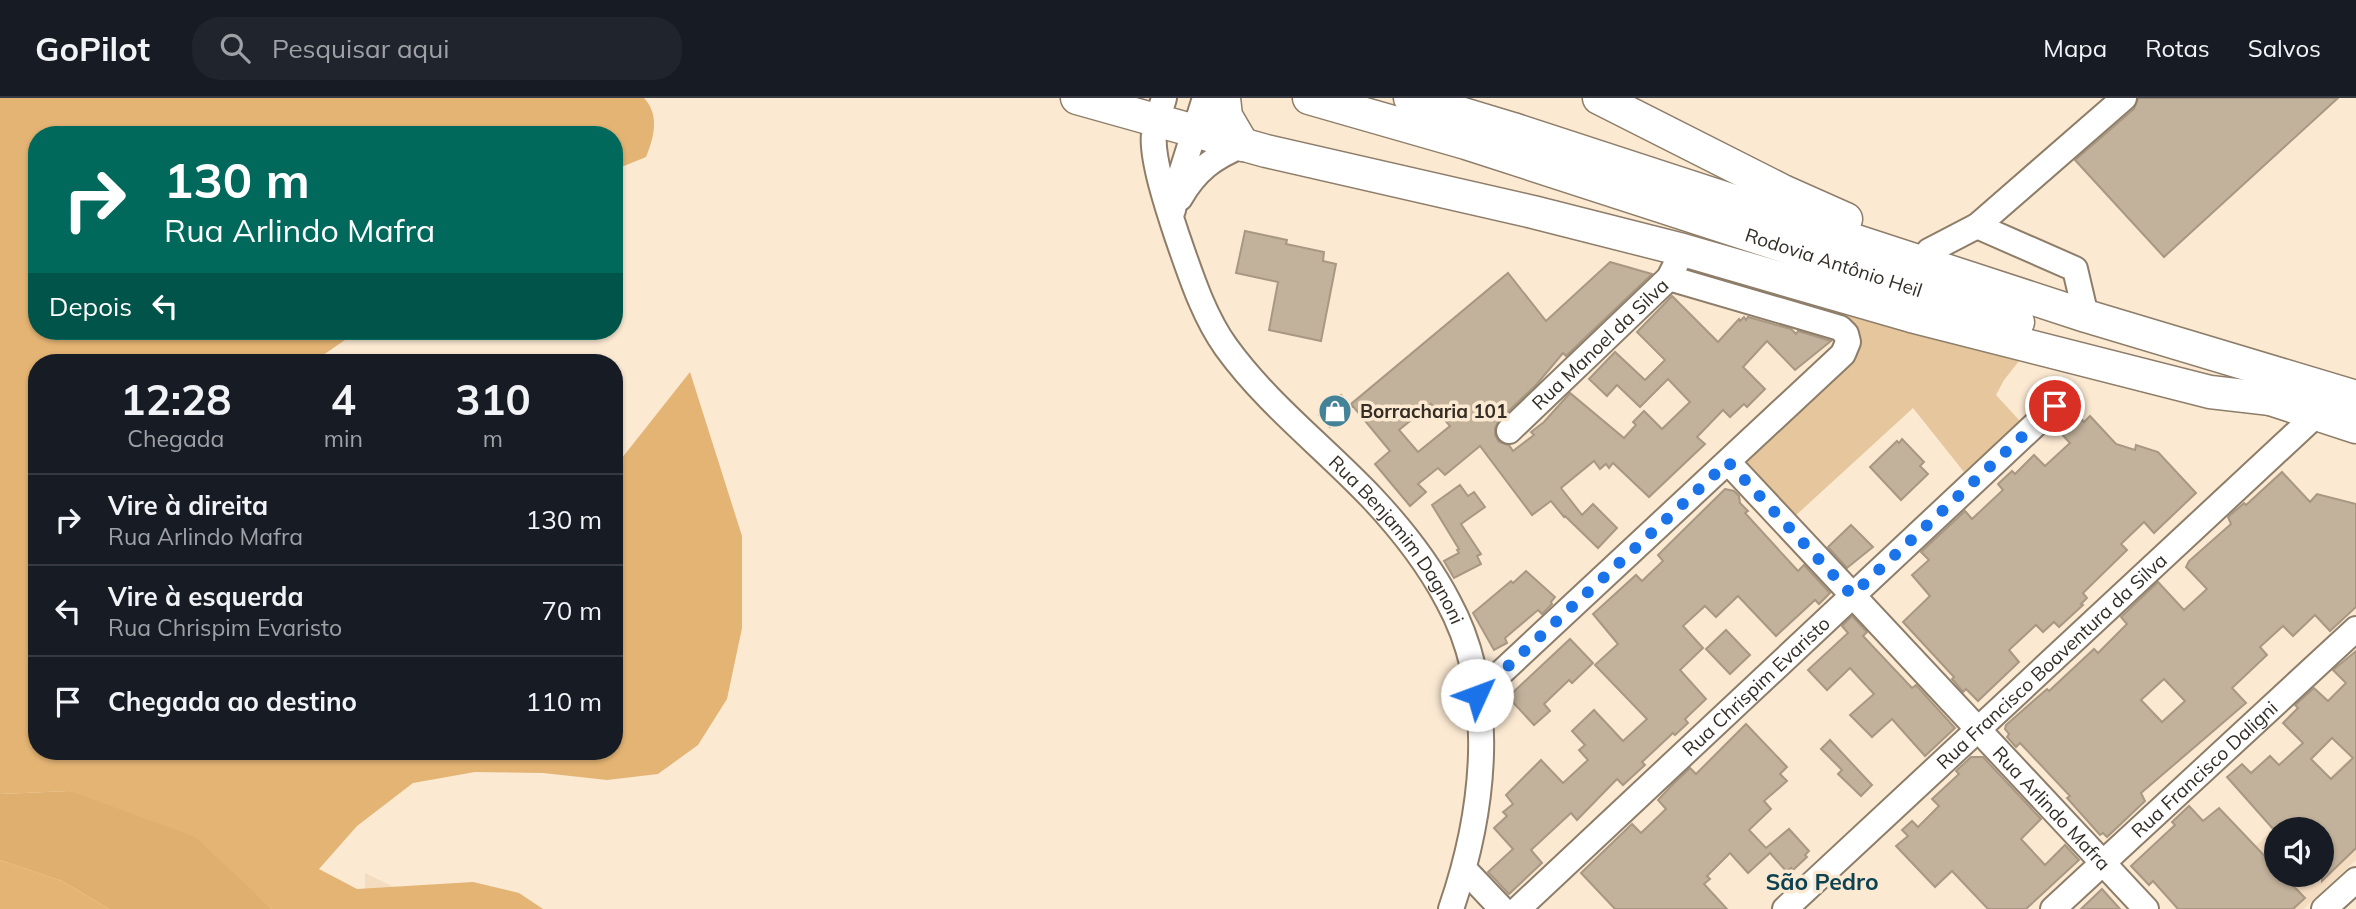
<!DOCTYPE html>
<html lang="pt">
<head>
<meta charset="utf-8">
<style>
	:root { --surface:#171b24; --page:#20242c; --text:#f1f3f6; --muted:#9ea1a6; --line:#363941 }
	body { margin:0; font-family:Mulish,sans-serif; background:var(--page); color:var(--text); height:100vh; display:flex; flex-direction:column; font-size:26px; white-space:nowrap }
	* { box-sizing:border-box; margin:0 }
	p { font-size:23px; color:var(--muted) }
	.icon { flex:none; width:38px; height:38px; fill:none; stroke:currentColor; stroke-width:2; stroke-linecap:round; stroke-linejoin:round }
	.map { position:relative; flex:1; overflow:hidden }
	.panel { position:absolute; left:28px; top:256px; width:595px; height:406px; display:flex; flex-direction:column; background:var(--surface); border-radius:28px; box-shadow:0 2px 5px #0004 }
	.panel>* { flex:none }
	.top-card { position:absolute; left:28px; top:28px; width:595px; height:214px; border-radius:28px; box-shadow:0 2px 5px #0004; background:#00695c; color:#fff; overflow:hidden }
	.fabs { position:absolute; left:2264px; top:719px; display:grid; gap:14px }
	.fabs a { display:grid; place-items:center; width:70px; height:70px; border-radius:50%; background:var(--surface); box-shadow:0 2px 5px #0004; font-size:35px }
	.pin { position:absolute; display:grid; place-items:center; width:60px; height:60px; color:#fff; margin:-30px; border:4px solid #fff; border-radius:50%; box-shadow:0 2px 7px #0007 }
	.me { position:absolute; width:77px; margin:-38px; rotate:47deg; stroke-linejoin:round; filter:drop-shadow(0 0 5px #0008) }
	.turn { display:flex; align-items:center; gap:24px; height:147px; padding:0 21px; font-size:32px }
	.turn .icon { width:91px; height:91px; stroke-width:2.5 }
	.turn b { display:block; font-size:49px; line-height:60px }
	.then { display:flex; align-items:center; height:66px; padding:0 21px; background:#0003; gap:14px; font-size:26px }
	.eta { display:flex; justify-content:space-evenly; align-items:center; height:119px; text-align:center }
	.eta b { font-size:42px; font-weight:700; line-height:49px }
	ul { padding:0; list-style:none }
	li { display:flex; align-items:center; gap:21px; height:91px; padding:0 21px; border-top:2px solid var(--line) }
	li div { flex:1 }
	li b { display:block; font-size:26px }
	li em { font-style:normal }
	header { display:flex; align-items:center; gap:42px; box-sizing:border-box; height:98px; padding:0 35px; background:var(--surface); border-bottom:2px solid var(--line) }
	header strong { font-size:33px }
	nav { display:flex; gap:38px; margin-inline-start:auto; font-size:24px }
	.search { width:490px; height:63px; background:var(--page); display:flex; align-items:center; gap:18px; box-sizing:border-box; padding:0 24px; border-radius:28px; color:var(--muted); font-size:26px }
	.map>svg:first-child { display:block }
</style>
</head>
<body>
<header>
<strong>GoPilot</strong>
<div class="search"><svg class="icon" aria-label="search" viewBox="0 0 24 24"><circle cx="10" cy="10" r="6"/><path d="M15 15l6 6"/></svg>Pesquisar aqui</div>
<nav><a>Mapa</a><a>Rotas</a><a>Salvos</a></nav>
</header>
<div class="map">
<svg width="2356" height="811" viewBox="0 0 2356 811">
	<rect width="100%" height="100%" fill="#fbe9d2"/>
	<g fill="#f3dcc0" fill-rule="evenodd">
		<path d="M2356 655V762L2303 811H2255L2223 778ZM2277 732H2322V777H2277Z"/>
		<path d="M365 775 439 811H365Z"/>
	</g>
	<path fill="#e6c69d" d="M1692 169 2017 260 2019 263 2004 282 1996 297 2020 323 1964 374 1913 310 1794 419 1748 369V358L1854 249 1688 173Z"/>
	<g fill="#e4b474">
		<path d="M0 0H644C660 17 654 39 646 59L614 72V37H37V233H358L313 264H37V653H614V370L690 274 742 438V530L727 601 698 647 658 676 607 682 543 675 475 674 413 685 357 728 319 771 357 791 473 784 519 795 543 811H272L237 780 70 693 0 696Z"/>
		<path d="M0 762 62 783 109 811H0Z"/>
	</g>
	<path fill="#dfaf6f" d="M70 693 195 739 272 811H109L62 783 0 762V696Z"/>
	<g fill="#c2b19b" stroke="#a89782" stroke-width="2" fill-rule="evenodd">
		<path d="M2138 0H2338L2164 159 2075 62 2134 11Z"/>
		<path d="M1245 133 1287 142 1286 146 1324 154 1323 163 1336 166 1321 243 1269 232 1278 184 1236 175Z"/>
		<path d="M1610 164 1652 176 1566 258 1563 255 1537 286 1499 322 1495 330V337L1499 344 1509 347 1513 353 1534 337 1531 334 1544 324 1570 295 1624 340 1636 327 1633 324 1644 313 1662 331 1690 304 1668 281 1640 309 1617 287 1607 298 1589 281 1615 254 1645 282 1665 262 1637 234 1672 198 1718 244 1739 221 1740 223 1744 219 1746 222 1748 219 1791 231 1796 236 1798 233 1831 243 1795 272 1767 243 1743 269 1765 291 1747 309 1744 306 1730 319 1723 312 1697 339 1705 346 1649 399 1613 365 1609 370 1606 366 1600 371 1594 363 1561 390 1582 417 1593 406 1617 430 1598 450 1565 418 1564 419 1551 403 1532 417 1480 348 1445 377 1438 370 1418 386 1426 394 1410 408 1375 366 1390 353 1351 306 1508 175 1546 223ZM1431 306 1450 328 1418 354 1399 332Z"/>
		<path d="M1341 297 1352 309 1330 329 1319 317Z"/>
		<path d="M2074 313 2084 324 2090 318 2116 346 2135 352 2136 347 2158 354 2196 395 2154 435 2144 424 2121 446 2127 452 2083 495 2087 500 2081 506 2083 507 2059 529 2054 524 2043 534 2036 527 2009 552 2019 564 1978 603 1966 591 1963 594 1952 581 1954 579 1903 524 1930 498 1912 477 1929 462 1921 454 1965 413 1972 421 2003 392 1998 386 2012 373 2015 376 2034 357 2045 368 2070 345 2056 330Z"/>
		<path d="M1902 341 1924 364 1920 368 1928 376 1901 402 1870 369 1897 343 1899 345Z"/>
		<path d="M2282 374 2310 404 2317 396 2356 406V509L2330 533 2315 517 2293 538 2283 528 2260 549 2267 557 2232 590 2246 605 2141 695 2145 703 2107 739 2103 735 2100 737 2067 700 2070 698 2020 645 2016 649 2007 639 2009 636 2005 631 2006 627 2047 591 2049 593 2094 551 2098 555 2127 526 2121 519 2158 484 2184 512 2207 491 2186 469 2189 463 2231 426 2228 419 2244 405 2246 407ZM2164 581 2185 603 2162 624 2141 602Z"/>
		<path d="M1460 387 1468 398 1474 394 1485 409 1461 426 1481 456 1477 458 1481 466 1454 480 1444 463 1459 455 1457 452 1459 451 1432 407Z"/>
		<path d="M1725 391 1734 393 1739 398 1740 405 1748 413 1745 415 1798 473 1804 467 1830 495 1819 506 1815 502 1776 538 1738 498 1716 519 1705 508 1683 528 1703 550 1680 572 1706 601 1685 621 1688 625 1675 637 1673 635 1642 664 1645 667 1623 687 1617 681 1577 722 1571 715 1531 752 1542 765 1509 796 1488 774 1513 751 1494 730 1507 718 1503 714 1513 706 1506 697 1541 662 1563 685 1588 662 1579 652 1585 647 1572 633 1594 612 1623 643 1647 621 1595 567 1618 546 1593 516 1636 477 1642 483 1663 463 1658 457Z"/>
		<path d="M1851 427 1873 449 1847 470 1828 449Z"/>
		<path d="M1526 473 1555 499 1551 504 1552 506 1542 516 1538 512 1505 540 1507 545 1494 552 1473 515 1511 483 1513 485Z"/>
		<path d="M1852 518 1867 534 1863 538 1912 590 1916 587 1955 630 1925 658 1892 621 1872 639 1850 617 1874 596 1850 570 1827 592 1808 572 1848 535 1842 528Z"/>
		<path d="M1726 532 1750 557 1730 576 1706 551Z"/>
		<path d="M1570 541 1593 565 1572 585 1569 582 1544 606 1550 613 1534 627 1508 599Z"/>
		<path d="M2356 553V750L2322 783V732H2274L2227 679 2242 666 2251 675 2270 658 2279 667 2303 645 2283 625 2298 610 2295 607 2314 590 2328 603 2346 585 2333 572ZM2332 640 2353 660 2331 681 2311 661Z"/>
		<path d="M1746 626 1787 669 1780 676 1787 683 1764 703 1771 711 1749 732 1766 750 1789 731 1809 753 1805 757 1807 759 1793 772 1791 770 1787 774 1770 755 1748 775 1730 755 1707 778 1710 781 1704 786 1727 811H1615L1581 775 1632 726 1641 735 1666 711 1658 702 1673 686 1690 670 1696 676Z"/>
		<path d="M1830 642 1872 687 1861 698 1838 676 1842 672 1821 651Z"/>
		<path d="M1971 659H1983L2041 721 2021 741 2045 767 2065 747 2079 762 2026 811H1988L1952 773 1935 789 1896 748 1908 738 1902 732 1912 723 1918 729 1939 708 1932 701 1959 676 1956 673Z"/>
		<path d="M2189 708 2203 723 2219 710 2277 771V777H2283L2305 800 2293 811H2178L2153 783 2149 787 2131 768 2175 727 2172 724Z"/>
		<path d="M2102 791 2120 811H2081Z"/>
	</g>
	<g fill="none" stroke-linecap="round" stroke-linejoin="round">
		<defs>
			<g id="minor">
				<path id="s1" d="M1164 0C1161 11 1155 24 1154 36 1151 60 1169 114 1177 138 1190 175 1203 217 1226 249 1267 306 1325 350 1373 401 1402 432 1428 465 1448 503 1499 596 1484 715 1451 811"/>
				<path d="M1180 100C1196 72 1214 59 1243 47"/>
				<path d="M1173 112 1179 82 1205 0"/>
				<path d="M1977 128 2075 171 2086 218"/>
				<path d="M1929 153 1977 128 2124 0"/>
				<path id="s2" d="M1509 333 1669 180 1676 166"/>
				<path id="s3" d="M1728 364 2146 811"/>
				<path d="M1477 597 1843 256 1848 244 1846 236 1840 230 1669 180"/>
				<path d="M1465 772 1502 811"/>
				<path id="s4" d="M1518 811 2055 308"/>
				<path id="s5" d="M1785 811 2317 316"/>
				<path id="s6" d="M2053 811 2356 531"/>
				<path d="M2324 811 2356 782"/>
			</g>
			<g id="major">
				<path d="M1077 0 1266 53 1533 114 1683 152 1911 218 2210 294 2271 301"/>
				<path d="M1224 0 1226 18 1243 47"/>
				<path id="s7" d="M1309 0 1466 45 2018 224"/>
				<path d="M1410 0 1513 31 2086 218 2356 299"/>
				<path d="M1599 0 1783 93 1846 121"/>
				<path d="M2252 295 2356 329"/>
			</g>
		</defs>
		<use href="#minor" stroke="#8d7d69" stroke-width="28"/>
		<use href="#major" stroke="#8d7d69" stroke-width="35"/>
		<use href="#minor" stroke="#fff" stroke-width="24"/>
		<use href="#major" stroke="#fff" stroke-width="32"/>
	</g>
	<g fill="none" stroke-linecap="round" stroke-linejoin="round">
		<path stroke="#1a73e8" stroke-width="12" stroke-dasharray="0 21.6" d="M1477 597 1728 364 1852 497 2055 308"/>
	</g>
	<defs>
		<symbol id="shop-disc" viewBox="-11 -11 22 22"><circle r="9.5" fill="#448297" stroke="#fbe9d2"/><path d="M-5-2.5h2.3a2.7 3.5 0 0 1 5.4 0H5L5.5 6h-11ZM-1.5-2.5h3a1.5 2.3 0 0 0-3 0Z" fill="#fff"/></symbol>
	</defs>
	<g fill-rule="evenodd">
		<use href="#shop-disc" x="1316" y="294" width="38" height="38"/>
	</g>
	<g text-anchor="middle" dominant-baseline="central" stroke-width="7" stroke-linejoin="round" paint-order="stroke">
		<g font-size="19" fill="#342d25" stroke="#fbe9d2">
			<text stroke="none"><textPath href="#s7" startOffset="550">Rodovia Antônio Heil</textPath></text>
			<text stroke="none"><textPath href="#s2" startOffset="126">Rua Manoel da Silva</textPath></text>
			<text stroke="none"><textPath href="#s1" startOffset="523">Rua Benjamim Dagnoni</textPath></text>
			<text stroke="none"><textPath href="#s5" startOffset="364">Rua Francisco Boaventura da Silva</textPath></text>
			<text stroke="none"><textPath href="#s4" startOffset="326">Rua Chrispim Evaristo</textPath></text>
			<text stroke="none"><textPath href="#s6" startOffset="206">Rua Francisco Daligni</textPath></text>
			<text stroke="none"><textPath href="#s3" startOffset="474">Rua Arlindo Mafra</textPath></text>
		</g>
		<g font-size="19" font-weight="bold" fill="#342d25" stroke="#fbe9d2" text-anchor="start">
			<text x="1360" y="313">Borracharia 101</text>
		</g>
		<g font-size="23" font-weight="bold" fill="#0d4253" stroke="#fbe9d2">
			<text x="1822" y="783">São Pedro</text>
		</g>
	</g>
</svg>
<div class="fabs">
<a><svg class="icon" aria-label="sound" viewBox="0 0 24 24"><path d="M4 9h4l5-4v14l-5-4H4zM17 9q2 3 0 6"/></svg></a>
</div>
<div class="pin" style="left:2055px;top:308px;background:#d93025"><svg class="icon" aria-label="arrive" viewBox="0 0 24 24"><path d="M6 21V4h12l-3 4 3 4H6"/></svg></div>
<svg class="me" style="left:1477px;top:597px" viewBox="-20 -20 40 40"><circle r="19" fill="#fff"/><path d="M0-13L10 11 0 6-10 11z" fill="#1a73e8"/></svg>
<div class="top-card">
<div class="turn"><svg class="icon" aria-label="right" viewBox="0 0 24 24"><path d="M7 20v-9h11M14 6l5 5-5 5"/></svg><div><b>130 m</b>Rua Arlindo Mafra</div></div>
<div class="then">Depois<svg class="icon" aria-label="left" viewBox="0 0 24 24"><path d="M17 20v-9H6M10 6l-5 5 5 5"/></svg></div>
</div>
<section class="panel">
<div class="eta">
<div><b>12:28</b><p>Chegada</p></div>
<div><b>4</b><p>min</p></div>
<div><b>310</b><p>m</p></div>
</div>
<ul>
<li><svg class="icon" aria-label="right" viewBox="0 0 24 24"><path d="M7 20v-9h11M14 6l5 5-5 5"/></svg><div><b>Vire à direita</b><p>Rua Arlindo Mafra</p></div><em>130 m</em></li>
<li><svg class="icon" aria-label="left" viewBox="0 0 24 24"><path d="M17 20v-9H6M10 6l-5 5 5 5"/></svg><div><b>Vire à esquerda</b><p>Rua Chrispim Evaristo</p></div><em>70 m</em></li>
<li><svg class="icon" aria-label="arrive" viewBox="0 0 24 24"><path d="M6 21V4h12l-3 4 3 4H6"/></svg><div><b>Chegada ao destino</b></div><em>110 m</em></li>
</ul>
</section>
</div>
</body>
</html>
